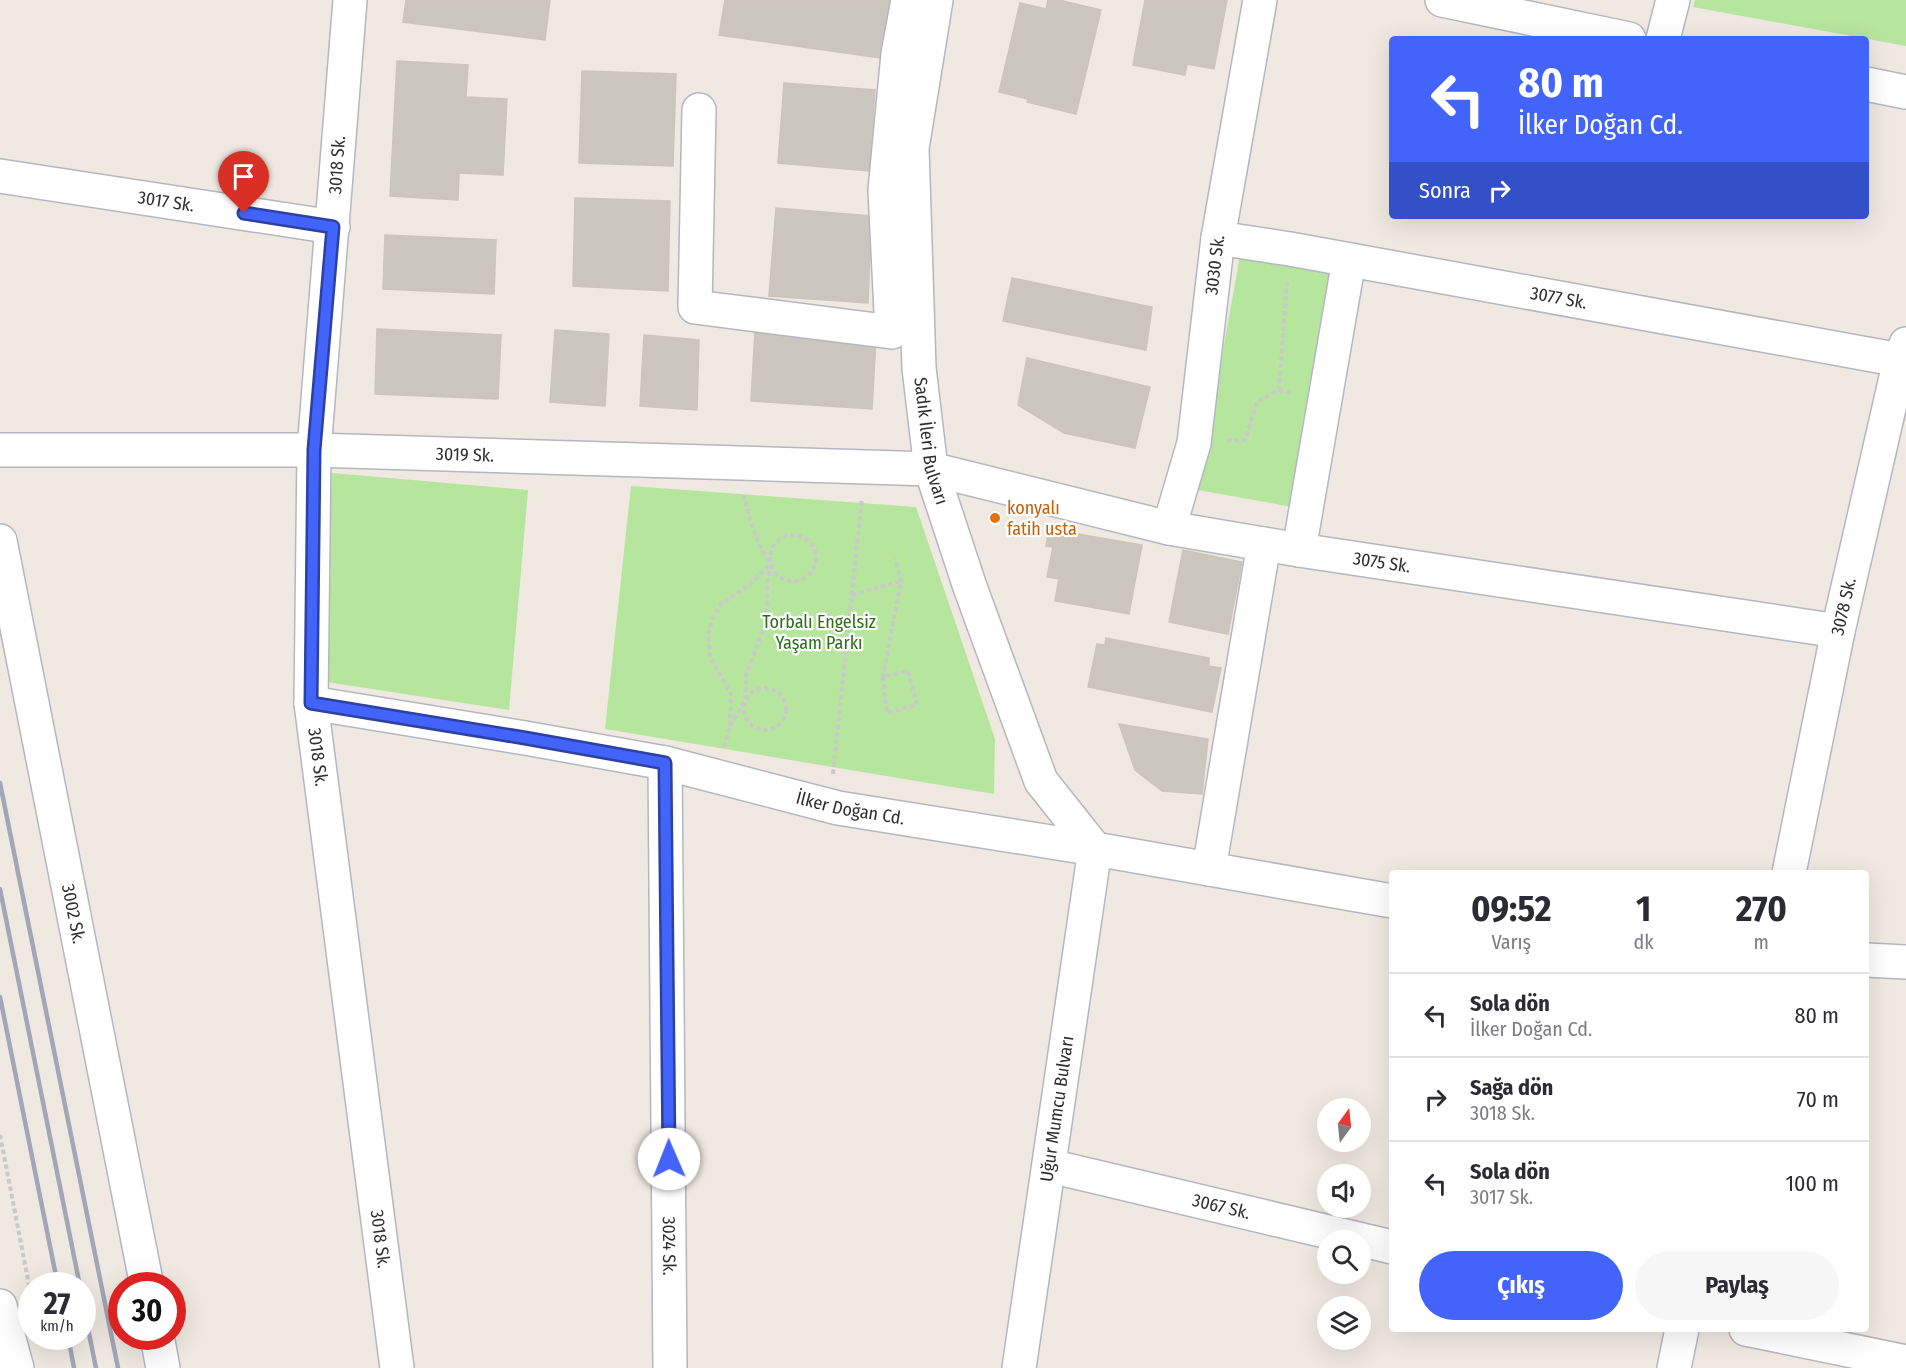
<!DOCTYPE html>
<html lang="tr">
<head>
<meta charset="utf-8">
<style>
	:root { --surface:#fff; --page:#f7f7f7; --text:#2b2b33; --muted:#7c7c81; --line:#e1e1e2; --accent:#4264fb }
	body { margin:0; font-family:"Fira Sans Condensed",sans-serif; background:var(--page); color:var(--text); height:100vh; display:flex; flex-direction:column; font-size:22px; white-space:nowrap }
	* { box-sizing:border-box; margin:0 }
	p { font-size:20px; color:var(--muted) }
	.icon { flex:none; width:33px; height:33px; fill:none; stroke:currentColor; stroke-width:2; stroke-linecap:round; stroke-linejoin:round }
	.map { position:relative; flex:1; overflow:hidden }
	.panel { position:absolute; left:1389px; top:870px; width:480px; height:462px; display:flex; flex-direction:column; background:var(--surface); border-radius:6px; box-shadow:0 6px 24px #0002 }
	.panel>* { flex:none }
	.hud { position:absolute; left:1389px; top:36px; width:480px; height:183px; border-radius:6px; box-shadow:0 6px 24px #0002; background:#4264fb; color:#fff; overflow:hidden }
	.needle { width:39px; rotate:15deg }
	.tools { position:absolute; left:1317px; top:1098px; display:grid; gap:12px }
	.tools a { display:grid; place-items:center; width:54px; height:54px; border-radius:50%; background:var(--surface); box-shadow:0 6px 24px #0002; font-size:30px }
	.speed { position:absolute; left:18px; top:1272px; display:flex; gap:12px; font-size:30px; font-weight:700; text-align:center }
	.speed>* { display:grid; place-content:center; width:78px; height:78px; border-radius:50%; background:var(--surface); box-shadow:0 6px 24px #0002; line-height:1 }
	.speed small { font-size:15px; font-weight:400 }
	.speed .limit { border:9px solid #d22; background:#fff; color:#111 }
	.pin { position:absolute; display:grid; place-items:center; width:51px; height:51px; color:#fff; margin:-62px -26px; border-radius:50% 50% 50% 0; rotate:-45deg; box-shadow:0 0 6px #0007 }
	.pin .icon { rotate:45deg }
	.me { position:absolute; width:66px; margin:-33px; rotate:359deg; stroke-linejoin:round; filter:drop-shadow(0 0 4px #0008) }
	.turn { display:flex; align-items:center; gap:21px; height:126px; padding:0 30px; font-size:27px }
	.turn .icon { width:78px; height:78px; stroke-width:2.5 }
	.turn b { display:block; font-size:42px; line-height:51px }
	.then { display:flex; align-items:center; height:57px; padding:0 30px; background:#0003; gap:12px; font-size:22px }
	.eta { display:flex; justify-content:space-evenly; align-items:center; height:102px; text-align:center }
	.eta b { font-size:36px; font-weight:700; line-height:42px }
	.cta { display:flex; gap:12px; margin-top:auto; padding:12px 30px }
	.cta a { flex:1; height:69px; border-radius:36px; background:var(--accent); color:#fff; font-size:24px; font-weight:700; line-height:69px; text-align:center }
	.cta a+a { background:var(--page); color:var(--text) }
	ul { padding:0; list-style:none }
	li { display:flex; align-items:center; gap:18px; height:84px; padding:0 30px; border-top:2px solid var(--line) }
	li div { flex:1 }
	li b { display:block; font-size:22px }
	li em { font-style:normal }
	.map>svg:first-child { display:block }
</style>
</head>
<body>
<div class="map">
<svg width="1906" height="1368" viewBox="0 0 1906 1368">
	<rect width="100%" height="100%" fill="#efe9e1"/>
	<g fill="#b6e59e">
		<path d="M1695 0H1906V46L1693 7Z"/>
		<path d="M1241 250 1333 265 1293 507 1198 490Z"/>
		<path d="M332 473 528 490 509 710 320 681Z"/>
		<path d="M631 486 916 507 995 739 994 794 605 729Z"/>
	</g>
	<g fill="#cbc7bf" stroke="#cbc5ba" stroke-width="1.5">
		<path d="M406 0H550L545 40 403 22Z"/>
		<path d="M725 0H895L887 59 719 35Z"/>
		<path d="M1048 0H1059L1101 10 1076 114 1027 102 1028 99 999 92 1020 3 1046 9Z"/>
		<path d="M1145 0H1227L1214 69 1187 64 1185 75 1133 65Z"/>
		<path d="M397 61 468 65 466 97 507 99 503 175 459 173 458 200 390 196Z"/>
		<path d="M582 71 676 74 673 166 579 163Z"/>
		<path d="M784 83 875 90 869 171 778 163Z"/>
		<path d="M575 198 670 201 668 291 573 286Z"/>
		<path d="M776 208 871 216 868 303 769 296Z"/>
		<path d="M385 235 496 240 494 294 383 289Z"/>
		<path d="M1012 278 1152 307 1146 350 1003 321Z"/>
		<path d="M377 329 501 335 498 399 375 394Z"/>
		<path d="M555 330 609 334 605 406 550 402Z"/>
		<path d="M755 331 876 338 872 409 751 401Z"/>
		<path d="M644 335 699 340 697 410 640 406Z"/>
		<path d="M1027 358 1150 387 1135 448 1064 433 1018 405Z"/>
		<path d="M1049 529 1142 545 1129 614 1055 601 1059 579 1047 577 1053 547 1046 546Z"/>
		<path d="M1183 550 1242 562 1228 634 1169 622Z"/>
		<path d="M1106 638 1209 658V666L1221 668 1212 712 1088 687 1097 644 1105 645Z"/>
		<path d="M1119 724 1208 739 1202 794 1162 791 1135 770Z"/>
	</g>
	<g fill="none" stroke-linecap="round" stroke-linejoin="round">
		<defs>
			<g id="street">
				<path id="s1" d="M350 0 314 450 311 703 397 1368"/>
				<path d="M1442 0 1629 39"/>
				<path d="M1663 39 1673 0"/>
				<path d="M1866 84 1906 92"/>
				<path d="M699 110 695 307 892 332 885 190 898 54 908 0"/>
				<path id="s2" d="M0 176 333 227"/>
				<path id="s3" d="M1218 238 1290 249 1900 360"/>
				<path id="s4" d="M0 450H314L931 469 1169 528 1299 550 1838 631"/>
				<path id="s5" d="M1169 528 1194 443 1218 238 1260 0"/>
				<path id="s6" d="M0 541 147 1286"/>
				<path d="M1299 550 1349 260"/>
				<path id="s7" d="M665 763 670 1368"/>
				<path d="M1209 869 1264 544"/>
				<path id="s8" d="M1789 873 1838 631 1900 360 1906 344"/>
				<path id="s9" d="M1050 1166 1392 1247"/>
				<path d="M1746 1329 1906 1362"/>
				<path d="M157 1336 163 1368"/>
				<path d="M1674 1368 1682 1329"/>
			</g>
			<g id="secondary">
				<path id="s10" d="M936 0 912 148 919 368 931 469 970 587 1041 781 1095 849"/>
				<path id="s11" d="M311 703 525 738 665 763 838 808 1095 849 1392 901"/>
				<path d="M1866 960 1906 962"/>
				<path d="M0 1306 17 1368"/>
				<path id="s12" d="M1019 1368 1095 849"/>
			</g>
		</defs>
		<use href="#street" stroke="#b4b7c1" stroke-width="36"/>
		<use href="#secondary" stroke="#b4b7c1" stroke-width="36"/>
		<g stroke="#c9c9c9" stroke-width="4" stroke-dasharray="4.5 3" stroke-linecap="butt">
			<path d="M1279 390 1293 393"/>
			<path d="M1227 441 1245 440 1257 402 1279 390 1287 282"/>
			<circle cx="793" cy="558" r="23"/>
			<path d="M852 595 901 581"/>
			<path d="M883 677 887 713 917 705 908 671 883 677 901 581 895 559"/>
			<circle cx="765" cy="709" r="21"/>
			<path d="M730 726 731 694 710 657 708 635 713 618 721 604 749 585 770 565"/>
			<path d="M724 747 730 726 745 700 746 675 764 627 767 609V582L771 564C756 543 750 520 744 496"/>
			<path d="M833 774 862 498"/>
			<path d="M0 1135 30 1290"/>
		</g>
		<use href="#street" stroke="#fff" stroke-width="33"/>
		<use href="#secondary" stroke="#fff" stroke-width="33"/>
		<g stroke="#a3a6b8" stroke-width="4.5">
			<path d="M0 783 118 1368"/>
			<path d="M0 889 80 1286"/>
			<path d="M0 997 58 1286"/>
			<path d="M82 1299 96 1368"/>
			<path d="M68 1336 74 1368"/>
		</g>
	</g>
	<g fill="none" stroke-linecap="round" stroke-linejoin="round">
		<defs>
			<path id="route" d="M244 213 333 227 314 450 311 703 525 738 665 763 669 1159"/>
		</defs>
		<use href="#route" stroke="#2b41a3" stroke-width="15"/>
		<use href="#route" stroke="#4264fb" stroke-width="10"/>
	</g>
	<circle fill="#e8710a" stroke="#fff" stroke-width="2" cx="995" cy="518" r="6"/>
	<g text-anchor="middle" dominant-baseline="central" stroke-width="4.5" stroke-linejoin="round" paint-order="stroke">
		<g font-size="18" fill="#2e2e2e" stroke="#fff">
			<text transform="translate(337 165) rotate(-86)">3018 Sk.</text>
			<text stroke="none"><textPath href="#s2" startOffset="168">3017 Sk.</textPath></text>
			<text stroke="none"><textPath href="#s5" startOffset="268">3030 Sk.</textPath></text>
			<text stroke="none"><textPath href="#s3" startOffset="346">3077 Sk.</textPath></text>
			<text stroke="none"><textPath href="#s10" startOffset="444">Sadık İleri Bulvarı</textPath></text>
			<text stroke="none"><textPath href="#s4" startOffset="465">3019 Sk.</textPath></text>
			<text stroke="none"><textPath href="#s4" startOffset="1392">3075 Sk.</textPath></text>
			<text stroke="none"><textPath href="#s8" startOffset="272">3078 Sk.</textPath></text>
			<text stroke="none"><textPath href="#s1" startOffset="759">3018 Sk.</textPath></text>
			<text stroke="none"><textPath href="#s11" startOffset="550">İlker Doğan Cd.</textPath></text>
			<text stroke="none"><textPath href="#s6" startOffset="380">3002 Sk.</textPath></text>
			<text stroke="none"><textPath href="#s12" startOffset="262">Uğur Mumcu Bulvarı</textPath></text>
			<text stroke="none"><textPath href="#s9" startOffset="176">3067 Sk.</textPath></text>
			<text stroke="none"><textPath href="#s1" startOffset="1245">3018 Sk.</textPath></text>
			<text stroke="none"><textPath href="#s7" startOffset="483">3024 Sk.</textPath></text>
		</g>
		<g font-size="18" fill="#c56008" stroke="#fff" text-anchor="start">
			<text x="1007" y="508">konyalı<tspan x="1007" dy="21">fatih usta</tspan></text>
		</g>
		<g font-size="18" fill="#2c6e1b" stroke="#fff">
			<text x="819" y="622">Torbalı Engelsiz<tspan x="819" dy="21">Yaşam Parkı</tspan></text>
		</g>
	</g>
</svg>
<div class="tools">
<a><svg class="needle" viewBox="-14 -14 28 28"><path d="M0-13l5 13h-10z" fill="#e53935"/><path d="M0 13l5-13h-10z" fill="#7c7c81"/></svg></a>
<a><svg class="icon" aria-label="sound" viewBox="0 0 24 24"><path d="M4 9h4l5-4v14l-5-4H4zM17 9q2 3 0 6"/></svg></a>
<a><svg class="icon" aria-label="search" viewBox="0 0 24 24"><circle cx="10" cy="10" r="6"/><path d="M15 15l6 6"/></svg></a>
<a><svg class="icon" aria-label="layers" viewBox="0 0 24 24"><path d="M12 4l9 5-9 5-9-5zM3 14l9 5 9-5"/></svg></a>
</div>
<div class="speed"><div>27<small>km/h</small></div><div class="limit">30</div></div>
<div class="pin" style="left:244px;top:213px;background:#d93025"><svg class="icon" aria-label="arrive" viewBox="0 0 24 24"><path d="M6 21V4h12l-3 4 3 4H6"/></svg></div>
<svg class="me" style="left:669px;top:1159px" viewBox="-20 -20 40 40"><circle r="19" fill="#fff"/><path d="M0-13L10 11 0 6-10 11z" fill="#4264fb"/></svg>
<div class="hud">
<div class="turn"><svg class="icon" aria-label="left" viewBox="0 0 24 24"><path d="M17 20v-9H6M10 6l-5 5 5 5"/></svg><div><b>80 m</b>İlker Doğan Cd.</div></div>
<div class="then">Sonra<svg class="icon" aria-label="right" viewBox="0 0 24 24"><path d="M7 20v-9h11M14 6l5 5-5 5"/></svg></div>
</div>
<section class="panel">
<div class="eta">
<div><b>09:52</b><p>Varış</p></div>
<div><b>1</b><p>dk</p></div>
<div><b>270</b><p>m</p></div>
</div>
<ul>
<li><svg class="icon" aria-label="left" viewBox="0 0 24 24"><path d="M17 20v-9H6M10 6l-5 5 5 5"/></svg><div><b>Sola dön</b><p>İlker Doğan Cd.</p></div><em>80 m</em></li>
<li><svg class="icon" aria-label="right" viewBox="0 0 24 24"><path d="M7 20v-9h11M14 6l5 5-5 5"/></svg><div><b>Sağa dön</b><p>3018 Sk.</p></div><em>70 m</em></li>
<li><svg class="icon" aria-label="left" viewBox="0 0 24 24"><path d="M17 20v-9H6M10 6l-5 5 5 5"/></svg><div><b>Sola dön</b><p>3017 Sk.</p></div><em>100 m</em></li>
</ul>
<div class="cta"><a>Çıkış</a><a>Paylaş</a></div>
</section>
</div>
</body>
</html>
